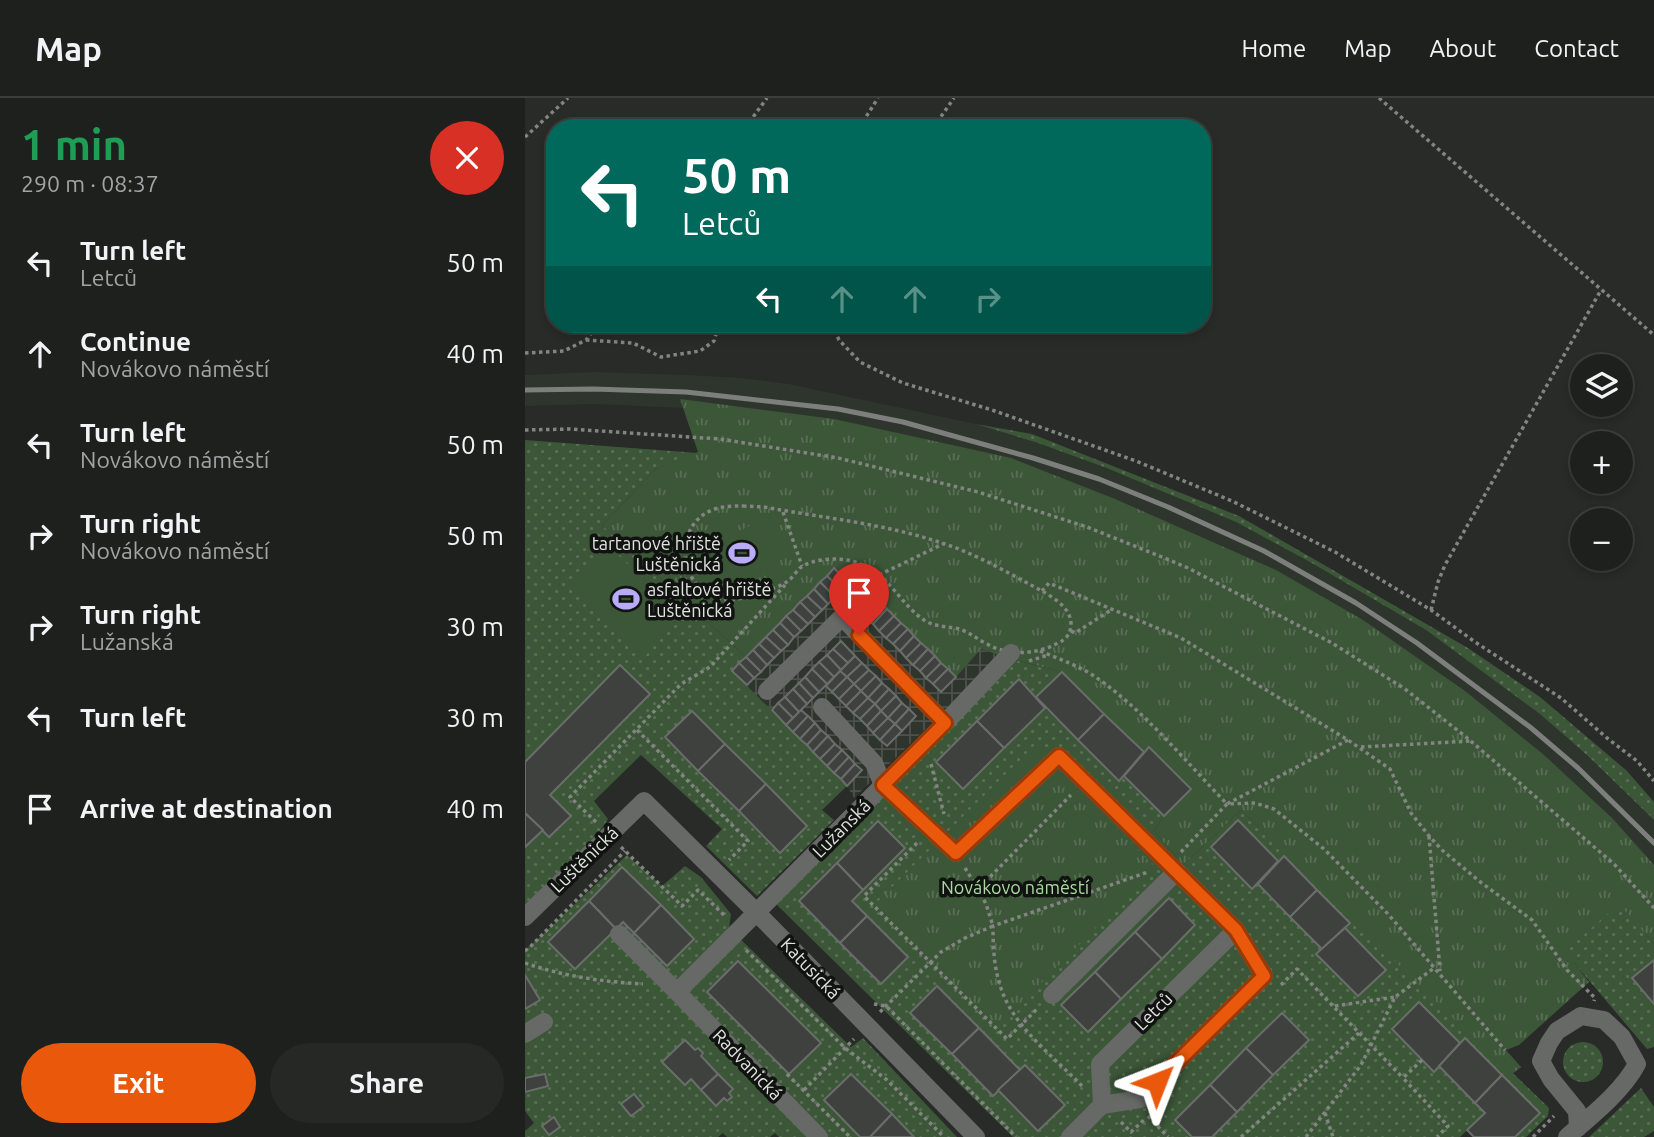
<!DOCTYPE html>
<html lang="en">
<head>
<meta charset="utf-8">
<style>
	:root { --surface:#1e201d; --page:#262826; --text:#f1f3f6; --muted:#a1a3a4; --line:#3c3e3b; --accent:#ea580c }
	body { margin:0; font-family:Ubuntu,sans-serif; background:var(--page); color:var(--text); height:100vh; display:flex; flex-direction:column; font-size:26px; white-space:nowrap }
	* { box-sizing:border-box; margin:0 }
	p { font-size:23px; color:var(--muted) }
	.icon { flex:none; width:38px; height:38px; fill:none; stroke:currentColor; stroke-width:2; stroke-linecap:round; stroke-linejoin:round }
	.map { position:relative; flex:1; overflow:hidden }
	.panel { display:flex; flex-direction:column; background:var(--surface); width:525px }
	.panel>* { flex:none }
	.banner { position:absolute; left:21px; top:21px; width:665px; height:214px; border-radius:28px; box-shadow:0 4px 10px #0003,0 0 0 2px var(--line); background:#00695c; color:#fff; overflow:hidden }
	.fabs { position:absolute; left:1045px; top:256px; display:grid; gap:14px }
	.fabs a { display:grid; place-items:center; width:63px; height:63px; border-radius:50%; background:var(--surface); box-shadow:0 4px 10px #0003,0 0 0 2px var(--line); font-size:35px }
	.pin { position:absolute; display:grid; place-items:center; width:60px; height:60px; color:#fff; margin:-72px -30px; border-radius:50% 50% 50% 0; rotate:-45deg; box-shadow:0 0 7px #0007 }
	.pin .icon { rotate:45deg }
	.me { position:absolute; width:77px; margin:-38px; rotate:45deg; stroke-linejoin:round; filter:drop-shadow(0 0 5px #0008) }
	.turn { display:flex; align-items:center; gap:24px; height:147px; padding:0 21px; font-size:32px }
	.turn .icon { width:91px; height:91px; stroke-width:2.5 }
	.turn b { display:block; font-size:49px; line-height:60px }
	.lanes { display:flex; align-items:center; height:66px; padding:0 21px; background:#0003; justify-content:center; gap:35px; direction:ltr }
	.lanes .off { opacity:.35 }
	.round { display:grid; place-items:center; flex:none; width:74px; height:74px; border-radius:37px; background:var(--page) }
	.headline { display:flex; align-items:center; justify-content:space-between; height:119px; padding:0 21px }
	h1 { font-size:42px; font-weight:600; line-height:52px; color:#1e9e55 }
	.primary-button { display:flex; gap:14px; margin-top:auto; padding:14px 21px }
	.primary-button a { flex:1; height:80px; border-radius:42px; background:var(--accent); color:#fff; font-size:28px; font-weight:600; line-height:80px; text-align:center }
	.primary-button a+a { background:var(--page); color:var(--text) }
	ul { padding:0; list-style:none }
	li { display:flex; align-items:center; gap:21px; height:91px; padding:0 21px }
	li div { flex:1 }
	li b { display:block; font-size:26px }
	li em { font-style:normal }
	header { display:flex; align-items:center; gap:42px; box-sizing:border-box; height:98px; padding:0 35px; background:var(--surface); border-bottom:2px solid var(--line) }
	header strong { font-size:33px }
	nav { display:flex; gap:38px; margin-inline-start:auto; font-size:24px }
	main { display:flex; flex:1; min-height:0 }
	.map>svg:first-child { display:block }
</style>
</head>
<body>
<header>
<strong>Map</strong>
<nav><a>Home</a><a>Map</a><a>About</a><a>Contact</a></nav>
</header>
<main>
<section class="panel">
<div class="headline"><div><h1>1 min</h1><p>290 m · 08:37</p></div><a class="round" style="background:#d93025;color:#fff"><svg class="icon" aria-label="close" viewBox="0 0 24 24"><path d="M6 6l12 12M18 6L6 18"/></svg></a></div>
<ul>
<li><svg class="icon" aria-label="left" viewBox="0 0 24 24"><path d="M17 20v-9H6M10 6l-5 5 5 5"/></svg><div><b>Turn left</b><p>Letců</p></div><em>50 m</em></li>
<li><svg class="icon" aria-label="ahead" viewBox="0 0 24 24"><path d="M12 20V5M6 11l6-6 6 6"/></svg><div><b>Continue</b><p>Novákovo náměstí</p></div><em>40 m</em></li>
<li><svg class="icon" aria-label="left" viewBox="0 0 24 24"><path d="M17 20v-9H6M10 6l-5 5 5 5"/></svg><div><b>Turn left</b><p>Novákovo náměstí</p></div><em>50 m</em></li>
<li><svg class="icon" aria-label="right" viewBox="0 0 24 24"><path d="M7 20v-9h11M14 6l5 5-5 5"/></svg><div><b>Turn right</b><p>Novákovo náměstí</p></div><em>50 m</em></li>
<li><svg class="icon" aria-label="right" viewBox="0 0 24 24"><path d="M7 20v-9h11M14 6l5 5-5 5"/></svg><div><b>Turn right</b><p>Lužanská</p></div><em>30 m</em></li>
<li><svg class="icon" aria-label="left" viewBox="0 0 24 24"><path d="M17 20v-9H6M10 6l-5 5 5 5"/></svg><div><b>Turn left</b></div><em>30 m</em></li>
<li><svg class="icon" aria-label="arrive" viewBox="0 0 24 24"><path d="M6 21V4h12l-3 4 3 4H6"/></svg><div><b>Arrive at destination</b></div><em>40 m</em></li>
</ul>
<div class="primary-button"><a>Exit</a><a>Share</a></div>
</section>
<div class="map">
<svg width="1129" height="1039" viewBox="0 0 1129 1039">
	<defs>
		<pattern id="industrial-grid" width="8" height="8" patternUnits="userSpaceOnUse" patternTransform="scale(1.75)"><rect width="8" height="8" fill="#2e352d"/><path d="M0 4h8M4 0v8" fill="none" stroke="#4c524b"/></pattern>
		<pattern id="grass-dots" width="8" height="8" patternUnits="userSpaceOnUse" patternTransform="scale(1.75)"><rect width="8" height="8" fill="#3c5738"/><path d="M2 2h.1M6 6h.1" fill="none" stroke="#586f54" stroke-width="1.8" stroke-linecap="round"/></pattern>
		<pattern id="park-tufts" width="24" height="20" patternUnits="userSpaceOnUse" patternTransform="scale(1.75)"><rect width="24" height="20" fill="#3c5738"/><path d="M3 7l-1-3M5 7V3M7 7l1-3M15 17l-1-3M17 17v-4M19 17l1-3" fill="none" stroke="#586f54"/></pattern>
	</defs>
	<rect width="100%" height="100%" fill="#282b27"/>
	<path fill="#2e352d" d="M69 274 163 277 217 280 264 286 451 326 513 345 579 369 711 424 785 464 901 532 1015 616 1063 658 1129 722V767L160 310 68 306 0 308V277Z"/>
	<path fill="url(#industrial-grid)" d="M309 470 323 485 349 498 431 579 456 551 476 558 329 700 322 688 206 573Z"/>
	<g fill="url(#grass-dots)" fill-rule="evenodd">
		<path d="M451 326 507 336 714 418 943 550 1015 599 1102 673 1129 704V722L1063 658 1015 616 901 532 785 464 711 424 579 369 513 345Z"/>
		<path d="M0 342 173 355 131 371 77 427 221 559 207 573 322 688 297 712 309 722 232 798 181 748 197 731 116 657 69 703 83 721 75 733 0 809V749L17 732 25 739 46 718 25 697 124 596 95 568 0 664ZM168 613 282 727 255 755 140 639Z"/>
		<path d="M490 562 537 574 511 599 494 582 412 665 438 691 520 610 594 683 599 678 639 718 629 733 658 767 716 712 1024 1010 1023 1018 1001 1039H990L1014 1015 940 940 935 945 894 905 867 931 909 973 914 968 960 1015 935 1039H687L784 942 757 915 650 1022 667 1039H488L251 806ZM713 722 753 763 759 758 825 825 820 830 860 871 834 898 792 856 797 851 733 786 727 791 686 749ZM353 723 380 750 327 803 383 859 356 886 274 803ZM644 801 670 828 563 934 537 907ZM413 888 495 972 500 967 540 1007 514 1033 473 992 468 997 386 915Z"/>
		<path d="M102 757 137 788 160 768 176 779 206 816 204 830 326 949 338 940 432 1039H389L326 976 299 1002 335 1039H254L250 1035 245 1039H202L198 1035 193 1039H0V1033L9 1025 0 1013V994L23 988 20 976 0 980V911L15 902 0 877V852L16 838ZM97 769 169 841 142 868 98 824 50 871 24 844ZM213 863 296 945 264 976 182 894ZM160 942 170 952 173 950 178 955 176 958 207 991 204 995 207 999 202 1003 199 1000 191 1007 166 981 138 964Z"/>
		<path d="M1094 805 1129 846V862L1108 880 1129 906V949L1122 951 1039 853Z"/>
		<circle cx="1058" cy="964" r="20"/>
		<path d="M1116 990 1129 1009V1033L1119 1039H1064Z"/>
	</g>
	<g fill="url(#park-tufts)">
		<path d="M155 301 309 321 486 360 590 401 751 472 838 522 940 593 1019 657 1087 720 1129 767V846L1094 806 1040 853 1064 884 994 947 981 952 996 969 986 977 716 712 658 767 629 733 639 718 666 691 624 650 619 654 537 574 476 558 456 551 431 579 349 498 323 485 309 471 221 559 77 427 131 371 173 354Z"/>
		<path d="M510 647 631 770 471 930 349 807Z"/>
	</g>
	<g fill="#3c5738">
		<path d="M238 422 258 461 195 488 176 450Z"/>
		<path d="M81 446 158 517 121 557 43 486Z"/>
	</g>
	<g fill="#3e413e" stroke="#6a6e6a" stroke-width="2">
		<path d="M309 470 323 485 317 492 302 478Z"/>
		<path d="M302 478 317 492 310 499 295 484Z"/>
		<path d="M295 484 310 499 303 506 289 491Z"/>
		<path d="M289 491 303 506 297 512 282 498Z"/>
		<path d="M282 498 297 512 290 519 275 504Z"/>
		<path d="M349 498 356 505 341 520 334 513Z"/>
		<path d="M275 504 290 519 283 526 268 512Z"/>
		<path d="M356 505 362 511 348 526 341 520Z"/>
		<path d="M362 511 369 518 354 533 348 526Z"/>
		<path d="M268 512 283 526 276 533 261 518Z"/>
		<path d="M261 518 276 533 269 539 255 525Z"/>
		<path d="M369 518 376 525 361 540 354 533Z"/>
		<path d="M255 525 269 539 263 547 248 532Z"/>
		<path d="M376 525 383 531 368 546 361 540Z"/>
		<path d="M383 531 389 538 375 553 368 546Z"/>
		<path d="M248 532 263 547 256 553 241 539Z"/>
		<path d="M389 538 396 545 381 560 375 553Z"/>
		<path d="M241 539 256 553 249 560 234 546Z"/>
		<path d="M316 543 330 558 323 565 308 551Z"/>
		<path d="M396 545 403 551 388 567 381 560Z"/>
		<path d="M234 546 249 560 242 567 228 552Z"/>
		<path d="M308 551 323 565 316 572 302 557Z"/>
		<path d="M403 551 410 558 395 573 388 567Z"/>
		<path d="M228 552 242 567 236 574 221 559Z"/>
		<path d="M302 557 316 572 309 579 294 564Z"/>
		<path d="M330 558 337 565 322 579 315 573Z"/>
		<path d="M410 558 416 565 401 580 395 573Z"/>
		<path d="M221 559 236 574 229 580 214 565Z"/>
		<path d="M294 564 309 579 302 586 287 571Z"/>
		<path d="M214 565 229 580 222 587 207 573Z"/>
		<path d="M337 565 344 572 329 586 322 579Z"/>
		<path d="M416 565 423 571 408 586 401 580Z"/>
		<path d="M95 567 125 596 25 697 46 718 24 739 0 715V664Z"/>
		<path d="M287 571 302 586 294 594 280 579Z"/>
		<path d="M423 571 431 579 416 594 408 586Z"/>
		<path d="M344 572 351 578 336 593 329 586Z"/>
		<path d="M315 573 322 579 307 594 301 588Z"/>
		<path d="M537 574 579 616 553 642 511 599Z"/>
		<path d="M351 578 357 585 343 600 336 593Z"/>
		<path d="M280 579 294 594 288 600 274 585Z"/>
		<path d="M322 579 329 586 314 601 307 594Z"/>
		<path d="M494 581 520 610 479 650 452 623Z"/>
		<path d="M274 585 288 600 282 606 268 591Z"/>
		<path d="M357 585 364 591 350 606 343 600Z"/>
		<path d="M329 586 336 593 321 608 314 601Z"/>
		<path d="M268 591 282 606 274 614 260 599Z"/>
		<path d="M364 591 371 598 356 613 350 606Z"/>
		<path d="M336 593 343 600 328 615 321 608Z"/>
		<path d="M371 598 377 605 363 620 356 613Z"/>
		<path d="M260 599 274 614 268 620 253 605Z"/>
		<path d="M343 600 350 606 335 621 328 615Z"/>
		<path d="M253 605 268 620 261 627 247 612Z"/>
		<path d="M377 605 384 611 370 626 363 620Z"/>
		<path d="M350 606 356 613 342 628 335 621Z"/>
		<path d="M384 611 391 618 377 633 370 626Z"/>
		<path d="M276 612 283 618 268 634 261 627Z"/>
		<path d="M167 613 200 646 173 673 140 639Z"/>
		<path d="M356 613 363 620 348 635 342 628Z"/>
		<path d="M579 616 619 654 594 683 553 642Z"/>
		<path d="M283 618 290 625 275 641 268 634Z"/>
		<path d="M363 620 370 626 355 642 348 635Z"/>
		<path d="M452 623 479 650 438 691 411 664Z"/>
		<path d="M290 625 296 632 282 647 275 641Z"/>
		<path d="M370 626 377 633 362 648 355 642Z"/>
		<path d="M296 632 303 638 288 654 282 647Z"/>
		<path d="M303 638 310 646 295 661 288 654Z"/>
		<path d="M200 646 241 686 214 713 173 673Z"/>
		<path d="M310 646 317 652 302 668 295 661Z"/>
		<path d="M624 649 666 691 639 718 599 678Z"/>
		<path d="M317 652 324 659 309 675 302 668Z"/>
		<path d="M324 659 330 666 316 681 309 675Z"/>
		<path d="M330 666 337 672 322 688 316 681Z"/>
		<path d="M241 686 282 728 255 755 214 713Z"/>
		<path d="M0 715 18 732 0 749Z"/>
		<path d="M713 722 753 763 727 791 686 749Z"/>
		<path d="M353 723 380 750 338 792 312 765Z"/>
		<path d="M759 758 792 792 765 819 733 786Z"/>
		<path d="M312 765 338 792 327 803 342 818 315 845 274 803Z"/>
		<path d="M97 769 136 807 109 835 98 824 91 831 64 803Z"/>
		<path d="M792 792 825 825 797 851 765 819Z"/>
		<path d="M644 800 670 827 637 861 610 834Z"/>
		<path d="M64 803 91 831 50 871 23 844Z"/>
		<path d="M136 807 169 841 142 868 109 835Z"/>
		<path d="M342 818 383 859 356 886 315 845Z"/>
		<path d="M820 830 861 872 833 898 791 856Z"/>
		<path d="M610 834 637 861 596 901 570 874Z"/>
		<path d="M1129 862V906L1107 880Z"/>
		<path d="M213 863 296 945 264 976 182 894Z"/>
		<path d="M570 874 596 901 563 934 536 907Z"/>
		<path d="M0 877 15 902 0 911Z"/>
		<path d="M412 888 454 930 427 956 385 915Z"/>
		<path d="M894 904 935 945 909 974 867 931Z"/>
		<path d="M757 915 784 942 748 977 721 950Z"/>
		<path d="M454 930 495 972 468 998 427 956Z"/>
		<path d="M940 940 977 977 950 1005 914 968Z"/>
		<path d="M160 942 170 952 173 950 178 955 176 958 193 976 176 992 166 981 160 987 137 964Z"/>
		<path d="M721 950 748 977 712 1014 685 987Z"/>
		<path d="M500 967 540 1007 513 1033 473 992Z"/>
		<path d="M20 976 23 988 0 994V980Z"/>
		<path d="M193 976 208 991 204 995 207 999 202 1003 199 1000 191 1008 176 992Z"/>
		<path d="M326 976 367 1016 345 1039H335L299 1002Z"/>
		<path d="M977 977 1015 1015 990 1039H949L942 1032 960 1015 950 1005Z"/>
		<path d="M685 987 712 1014 687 1039H667L650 1022Z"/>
		<path d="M109 996 119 1008 106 1018 96 1006Z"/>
		<path d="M367 1016 389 1039H345Z"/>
		<path d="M29 1019 35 1029 24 1037 17 1028Z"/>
	</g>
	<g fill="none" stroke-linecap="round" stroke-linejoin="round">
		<g stroke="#828581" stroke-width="3.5" stroke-dasharray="3.5 3.5" stroke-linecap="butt">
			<path d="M854 0 1129 237"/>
			<path d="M220 30 242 0"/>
			<path d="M334 30 353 0"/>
			<path d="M408 30 429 0"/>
			<path d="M0 39 43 0"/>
			<path d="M307 226 314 242 335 264 378 285 467 312 611 363 707 403 810 454 906 512 950 544 1036 600 1082 640 1112 663 1129 683"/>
			<path d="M61 242 108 245 136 259 175 253 189 243 194 226"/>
			<path d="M0 255 39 253 61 242 73 226"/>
			<path d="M0 332 45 331 195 341 313 360 453 394 562 429 637 459 663 470 807 545 880 591 941 639 1089 766 1129 810"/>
			<path d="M218 408 239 409C299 420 362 426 420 446 450 456 478 472 506 487 520 495 545 506 546 525 546 535 542 541 533 545 511 557 483 558 462 546 452 541 444 534 434 531 422 528 409 529 399 522 381 510 370 490 354 477 347 472 338 467 330 464 316 459 287 460 275 470 270 475 266 482 260 485 253 490 214 502 205 502 156 502 143 430 187 412 197 408 208 408 218 408Z"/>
			<path d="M258 414 277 468"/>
			<path d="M354 477 418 446"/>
			<path d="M517 493 524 485 656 540 823 642 865 671 886 715 904 738 917 752 954 783 1007 822 1042 872 1070 900 1069 903"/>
			<path d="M906 512 913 484 920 467 1076 192"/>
			<path d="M546 533 550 535 586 512"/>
			<path d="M515 553C534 561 552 567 569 578 617 610 662 665 702 706L823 642"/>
			<path d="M504 563 523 557"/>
			<path d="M112 632 223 743 204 762"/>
			<path d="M836 649 946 643"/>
			<path d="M406 666 419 716"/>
			<path d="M71 724 45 699 156 586 185 569 260 487"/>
			<path d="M904 738 915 873"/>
			<path d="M392 745 339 798 482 941 513 910"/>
			<path d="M96 749 157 808 173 792 201 819"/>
			<path d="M656 754 702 706 730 705 749 711 799 751 863 816 980 952"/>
			<path d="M440 770 453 791 546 697"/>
			<path d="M221 852 320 950 362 982 419 1039"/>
			<path d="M0 853 6 848 100 753"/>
			<path d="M0 865C37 878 79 884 118 886"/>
			<path d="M756 887 772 871 878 980"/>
			<path d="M349 906 361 908 491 1039"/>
			<path d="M810 908 870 899"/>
			<path d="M355 914 416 854 440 840 468 828 461 806 453 791"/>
			<path d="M897 962 878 980 923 1028 912 1039"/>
			<path d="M262 976 325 1039"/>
			<path d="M557 988C530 960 490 930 477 893 469 872 468 850 468 828L623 774"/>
			<path d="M279 992 329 941"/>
			<path d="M800 1015 808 1039"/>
			<path d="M623 1018 643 1039"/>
			<path d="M596 1024 606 1034 621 1020"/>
			<path d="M716 1039 834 935"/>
			<path d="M781 1039 836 967 870 899 909 870"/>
			<path d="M1008 1039 1029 1018"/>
		</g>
		<g stroke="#676967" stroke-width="18">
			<path d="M242 593 317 519 420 625"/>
			<path d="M297 609 349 665 358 687 431 755 534 658 711 832 739 878 615 1001 577 1007 545 1039"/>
			<path d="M0 819 119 703 232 815 451 1039"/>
			<path d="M94 836 152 894"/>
			<path d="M527 897 652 773"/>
			<path d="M0 936 19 924"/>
			<path d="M577 1007 575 966 711 832"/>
			<path d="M294 1039 152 894 420 625 486 555"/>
			<path d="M1042 1039C1066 1018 1097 994 1112 966L1097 939 1079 922 1056 918 1032 933 1024 945 1016 963 1026 981 1052 1013 1053 1030"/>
		</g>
		<path stroke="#7d7f7c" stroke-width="5" d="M0 292 68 291 161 294 313 311 378 324 508 360 574 381 643 409 739 453 831 505 892 545 1005 629 1053 670 1129 745"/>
	</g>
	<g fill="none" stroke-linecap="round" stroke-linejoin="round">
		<defs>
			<path id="route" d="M334 537 420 625 358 687 431 755 534 658 711 832 739 878 632 984"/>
		</defs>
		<use href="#route" stroke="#983908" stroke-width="18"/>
		<use href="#route" stroke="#ea580c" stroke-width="12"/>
	</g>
	<defs>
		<symbol id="stadium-bare" viewBox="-9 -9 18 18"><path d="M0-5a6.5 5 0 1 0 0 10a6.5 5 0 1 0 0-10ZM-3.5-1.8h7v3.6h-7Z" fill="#b8abf7" stroke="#111311" stroke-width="2.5" paint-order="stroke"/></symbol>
	</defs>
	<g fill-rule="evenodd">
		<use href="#stadium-bare" x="198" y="436" width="38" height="38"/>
		<use href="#stadium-bare" x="82" y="482" width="38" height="38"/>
	</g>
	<g text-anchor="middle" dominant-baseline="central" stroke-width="7" stroke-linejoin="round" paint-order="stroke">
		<g font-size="18" fill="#e1e3e1" stroke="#111311" text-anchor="end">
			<text x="196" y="445">tartanové hřiště<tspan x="196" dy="21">Luštěnická</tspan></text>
			<text x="122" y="491" text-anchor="start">asfaltové hřiště<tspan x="122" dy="21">Luštěnická</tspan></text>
		</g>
		<g font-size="18" fill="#e1e3e1" stroke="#111311">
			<text transform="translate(316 730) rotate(-45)">Lužanská</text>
			<text transform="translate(59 761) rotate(-44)">Luštěnická</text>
			<text transform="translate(286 870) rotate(46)">Katusická</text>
			<text transform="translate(628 913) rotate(-45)">Letců</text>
			<text transform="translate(223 966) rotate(46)">Radvanická</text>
		</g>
		<g font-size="18" fill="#aadaa2" stroke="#111311">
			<text x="490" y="789">Novákovo náměstí</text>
		</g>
	</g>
</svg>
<div class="fabs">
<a><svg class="icon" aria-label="layers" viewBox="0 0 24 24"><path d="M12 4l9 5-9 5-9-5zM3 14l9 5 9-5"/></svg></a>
<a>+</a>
<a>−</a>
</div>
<div class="pin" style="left:334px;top:537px;background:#d93025"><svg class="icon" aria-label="arrive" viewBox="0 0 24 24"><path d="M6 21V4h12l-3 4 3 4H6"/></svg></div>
<svg class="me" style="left:632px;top:984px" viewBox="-20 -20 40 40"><path d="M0-17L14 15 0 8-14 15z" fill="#ea580c" stroke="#fff" stroke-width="4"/></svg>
<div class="banner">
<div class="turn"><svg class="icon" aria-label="left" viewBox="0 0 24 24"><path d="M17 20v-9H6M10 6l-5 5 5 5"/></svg><div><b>50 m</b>Letců</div></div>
<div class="lanes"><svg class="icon" aria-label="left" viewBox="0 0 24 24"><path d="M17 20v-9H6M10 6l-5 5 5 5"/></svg><svg class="icon off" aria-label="ahead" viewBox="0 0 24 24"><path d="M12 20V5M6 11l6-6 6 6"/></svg><svg class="icon off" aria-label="ahead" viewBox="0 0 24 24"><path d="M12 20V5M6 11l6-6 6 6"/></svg><svg class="icon off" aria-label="right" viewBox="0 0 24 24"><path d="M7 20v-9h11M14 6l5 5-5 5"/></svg></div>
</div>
</div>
</main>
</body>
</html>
